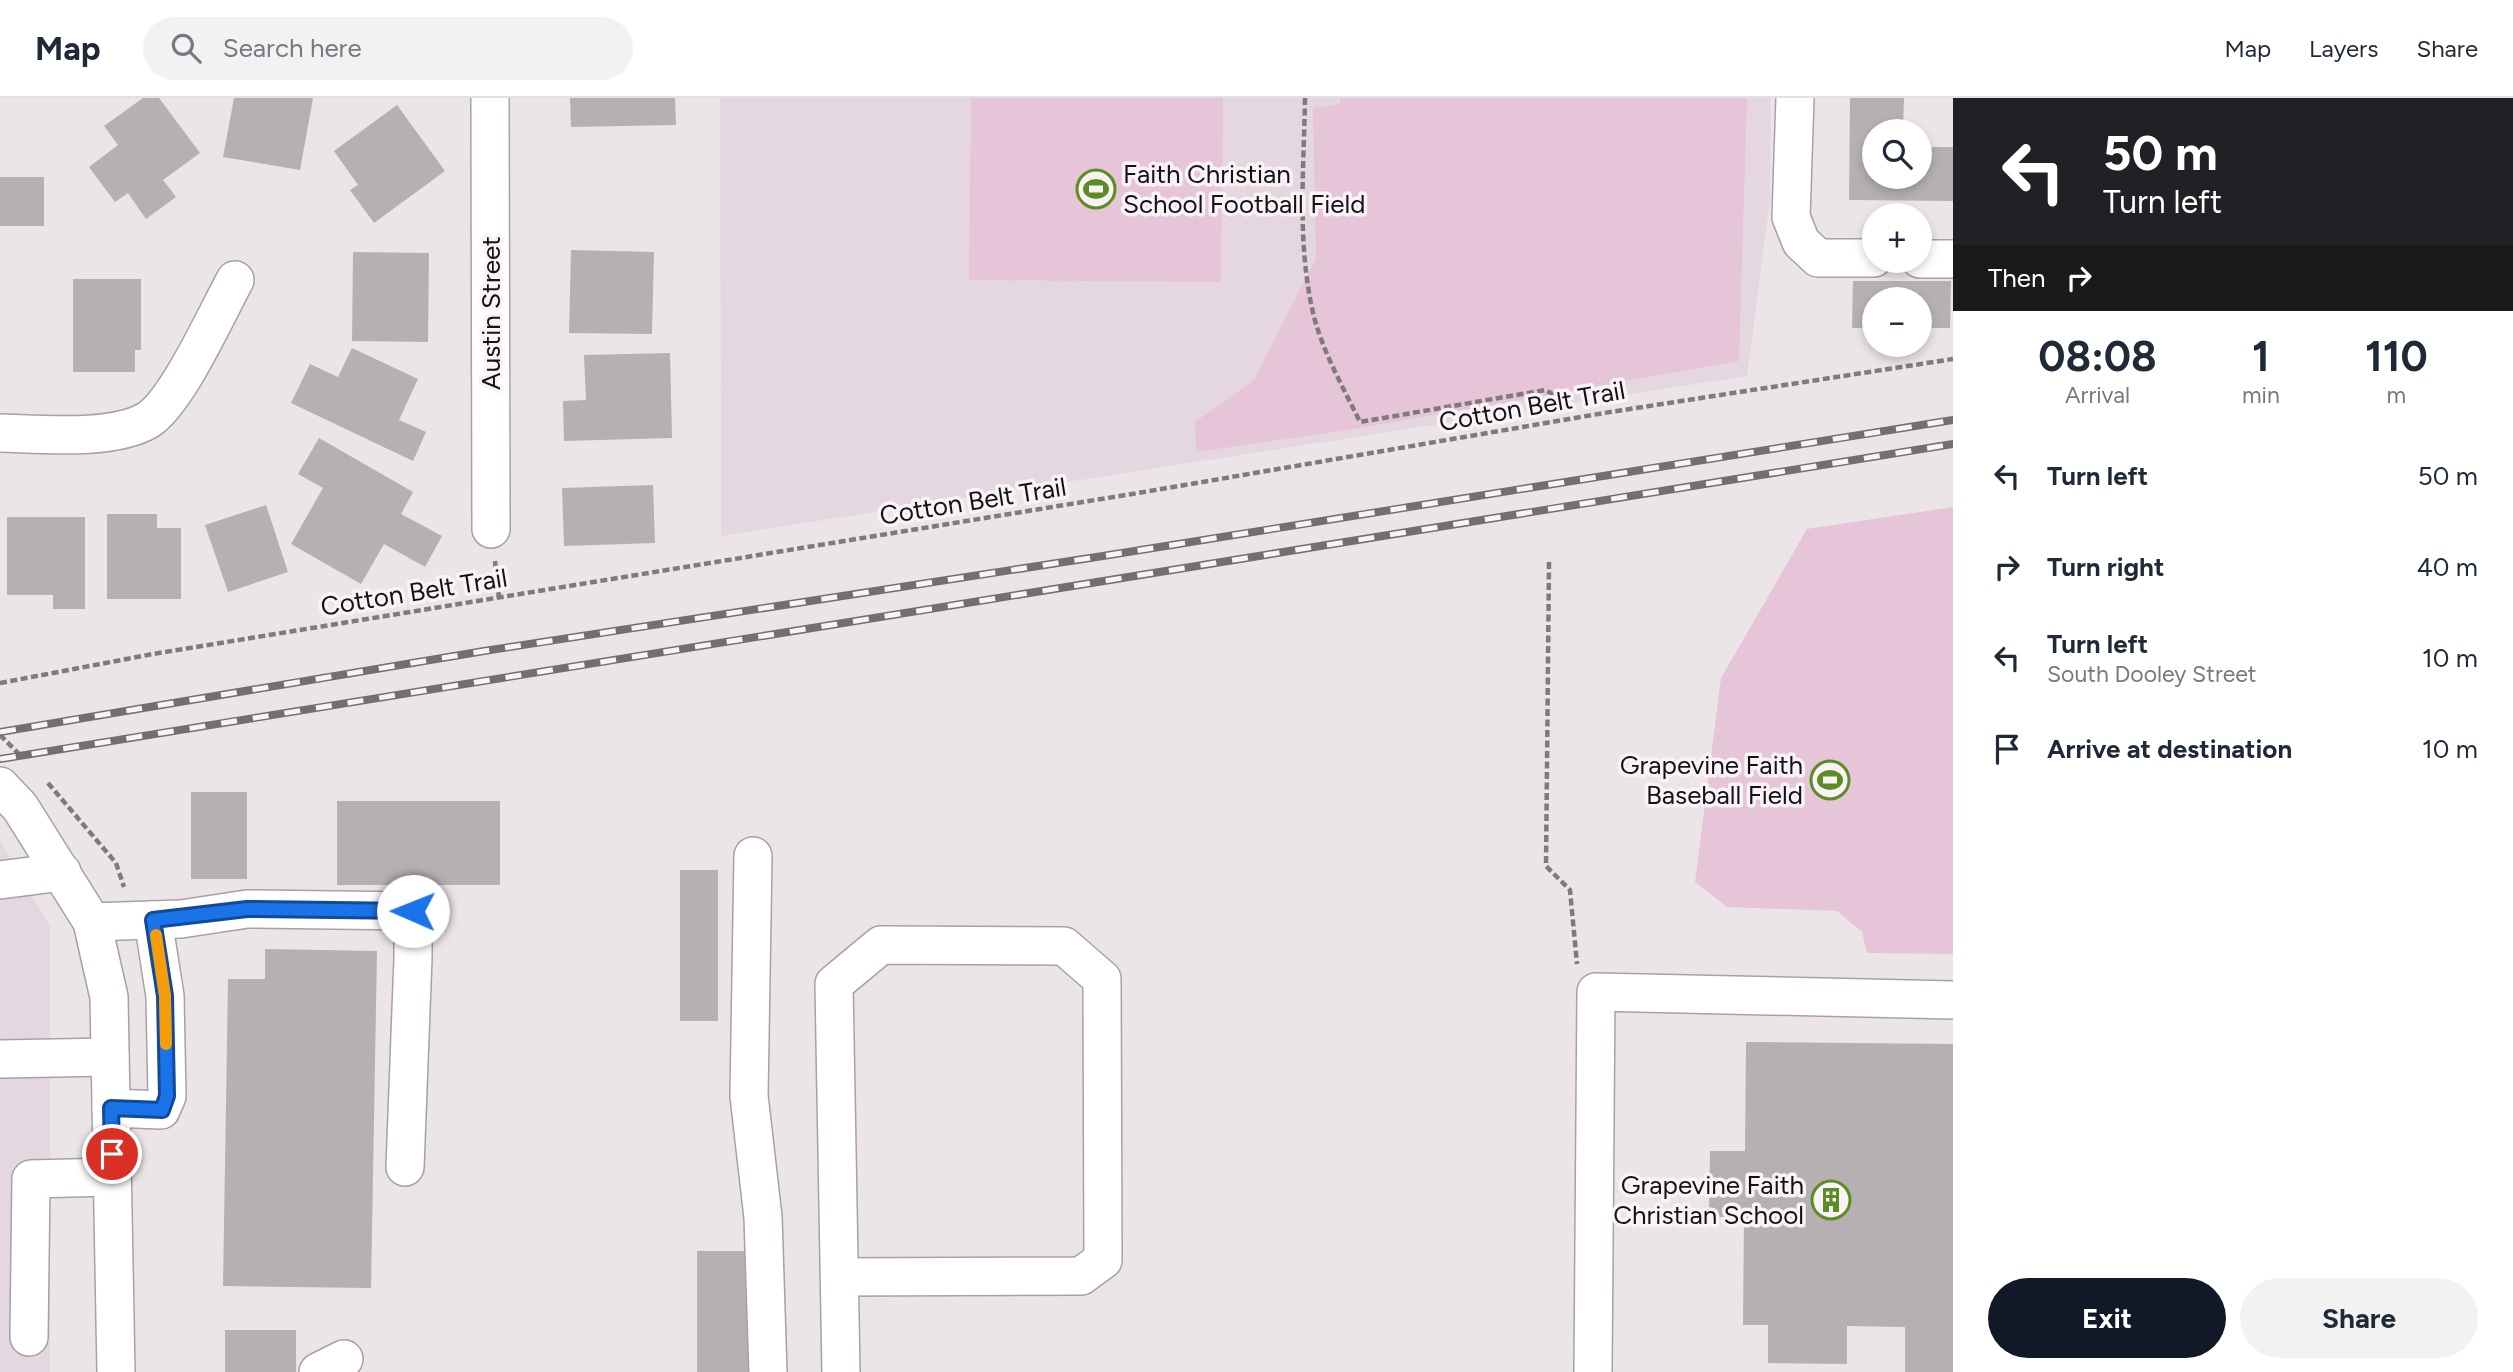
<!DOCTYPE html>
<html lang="en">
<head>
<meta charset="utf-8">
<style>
	:root { --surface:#fff; --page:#f2f2f3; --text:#1f2937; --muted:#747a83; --line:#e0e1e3; --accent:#111827 }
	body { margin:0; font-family:Figtree,sans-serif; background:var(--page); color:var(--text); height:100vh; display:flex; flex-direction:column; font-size:26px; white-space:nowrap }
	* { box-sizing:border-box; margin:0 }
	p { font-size:23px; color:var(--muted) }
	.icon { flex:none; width:38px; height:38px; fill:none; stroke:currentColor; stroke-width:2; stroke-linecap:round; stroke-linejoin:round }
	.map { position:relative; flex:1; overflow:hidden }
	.drawer { display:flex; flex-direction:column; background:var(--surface); width:560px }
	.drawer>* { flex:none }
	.hud { background:#202124; color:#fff; overflow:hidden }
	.controls { position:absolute; left:1862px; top:21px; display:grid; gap:14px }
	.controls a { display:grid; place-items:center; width:70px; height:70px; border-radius:50%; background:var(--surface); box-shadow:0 4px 10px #0003; font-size:35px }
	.pin { position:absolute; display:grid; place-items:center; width:60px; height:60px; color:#fff; margin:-30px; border:4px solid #fff; border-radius:50%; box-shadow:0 2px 7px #0007 }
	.me { position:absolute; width:77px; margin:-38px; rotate:271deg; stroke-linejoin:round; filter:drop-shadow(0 0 5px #0008) }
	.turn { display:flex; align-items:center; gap:24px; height:147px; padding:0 35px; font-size:32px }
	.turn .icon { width:91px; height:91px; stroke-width:2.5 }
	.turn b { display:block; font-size:49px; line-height:60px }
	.then { display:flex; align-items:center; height:66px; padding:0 35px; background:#0003; gap:14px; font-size:26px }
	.eta { display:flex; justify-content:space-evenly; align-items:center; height:119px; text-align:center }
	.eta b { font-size:42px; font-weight:700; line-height:49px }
	.button { display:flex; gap:14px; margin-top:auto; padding:14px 35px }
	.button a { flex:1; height:80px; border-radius:42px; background:var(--accent); color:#fff; font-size:28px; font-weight:700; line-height:80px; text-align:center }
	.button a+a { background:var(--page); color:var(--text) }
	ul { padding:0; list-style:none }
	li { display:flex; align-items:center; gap:21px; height:91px; padding:0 35px }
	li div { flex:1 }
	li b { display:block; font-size:26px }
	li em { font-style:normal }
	header { display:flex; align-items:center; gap:42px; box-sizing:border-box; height:98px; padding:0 35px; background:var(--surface); border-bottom:2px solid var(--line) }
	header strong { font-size:33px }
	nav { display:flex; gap:38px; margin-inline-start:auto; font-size:24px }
	.search { width:490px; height:63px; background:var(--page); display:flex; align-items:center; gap:18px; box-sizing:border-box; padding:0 24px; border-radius:38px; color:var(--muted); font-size:26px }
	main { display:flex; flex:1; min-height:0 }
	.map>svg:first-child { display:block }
</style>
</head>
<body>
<header>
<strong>Map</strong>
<div class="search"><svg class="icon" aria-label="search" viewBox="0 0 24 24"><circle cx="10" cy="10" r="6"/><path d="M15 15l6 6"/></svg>Search here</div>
<nav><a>Map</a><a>Layers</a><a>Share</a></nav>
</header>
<main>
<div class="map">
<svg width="1953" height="1274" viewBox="0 0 1953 1274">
	<rect width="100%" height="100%" fill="#ebe5e8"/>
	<g fill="#e5d7df">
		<path d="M720 0H1771L1770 103 1747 278 721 438Z"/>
		<path d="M0 742 50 829V1274H0Z"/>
	</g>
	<g fill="#e6c5d8">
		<path d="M971 0H1223L1221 184 969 182Z"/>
		<path d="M1340 0H1747L1739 263 1342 333 1196 354 1195 324 1254 282 1316 160 1313 10 1340 6Z"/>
		<path d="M1953 409V856L1867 855 1862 834 1837 813 1727 809 1695 784 1721 580 1807 431Z"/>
	</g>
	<g fill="#b6b0b3">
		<path d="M143 0H159L200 55 163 82 176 99 146 121 128 95 115 104 89 69 118 47 104 28Z"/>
		<path d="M234 0H313L300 72 223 59Z"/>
		<path d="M570 0H675L676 27 571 29Z"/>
		<path d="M1850 0H1904L1903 33H1874V79H1920V49H1953V103L1849 102Z"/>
		<path d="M397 7 445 73 374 125 350 92 358 87 334 53Z"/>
		<rect x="0" y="79" width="44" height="49"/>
		<path d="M571 152 654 154 652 236 569 235Z"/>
		<path d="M353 154 429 155 428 244 352 243Z"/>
		<path d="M73 181H141V252H135V274H73Z"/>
		<path d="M1853 183H1951L1950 230H1920V201H1874V230H1852Z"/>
		<path d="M352 250 418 281 399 322 426 334 413 363 291 305 310 266 338 279Z"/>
		<path d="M670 255 672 340 564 343 563 303 586 302 584 257Z"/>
		<path d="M319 340 413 394 401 416 442 438 425 469 384 446 361 486 291 446 323 390 298 376Z"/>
		<path d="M653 387 655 445 564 448 562 390Z"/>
		<path d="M266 407 288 474 228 494 205 427Z"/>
		<path d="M107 416H157V430H181V501H107Z"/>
		<path d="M7 419H85V511H53V497H7Z"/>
		<rect x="191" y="694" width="56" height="87"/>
		<rect x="337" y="703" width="163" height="84"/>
		<rect x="680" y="772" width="38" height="151"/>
		<path d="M265 851 377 853 371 1190 223 1188 228 881H265Z"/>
		<path d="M1746 944 1953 946V1274H1905V1229L1847 1228V1266L1768 1265V1227H1743L1744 1119H1709L1710 1053H1745Z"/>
		<rect x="697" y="1153" width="62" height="121"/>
		<rect x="225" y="1232" width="71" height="42"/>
	</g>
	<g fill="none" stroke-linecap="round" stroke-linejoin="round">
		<defs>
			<g id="minor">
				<path d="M490 0 491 431"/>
				<path d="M1795 0 1791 119 1801 144 1818 160H1874"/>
				<path d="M1920 161H1953"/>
				<path d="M0 335C41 336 113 343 148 322 177 304 217 215 235 182"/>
				<path d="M0 688 20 709 92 824 109 899 116 1274"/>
				<path d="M753 758 749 998 763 1119 768 1274"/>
				<path d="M0 782 62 774"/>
				<path d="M92 824 181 821 247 811 413 813V860L405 1069"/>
				<path d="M0 961 110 959"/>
				<path d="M111 1010 161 1012 167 998 165 898 153 822"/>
				<path d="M839 1179 1081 1178 1103 1162 1102 881 1064 848 881 847 834 886 841 1274"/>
				<path d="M29 1239 31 1081 112 1079"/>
				<path d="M318 1274 344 1261"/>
				<path d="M1593 1274 1596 894 1953 902"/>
			</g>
		</defs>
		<use href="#minor" stroke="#a7a1a5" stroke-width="40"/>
		<g stroke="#7f7b7d" stroke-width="4.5" stroke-dasharray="7 3.5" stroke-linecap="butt">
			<path d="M1305 0C1304 70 1297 141 1312 210 1320 249 1342 287 1360 324L1545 292 1551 295 1553 302"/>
			<path d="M495 463 499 500"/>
			<path d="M1549 464 1546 768 1570 792 1577 866"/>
			<path d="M0 585 153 556 1144 394 1604 315 1953 261"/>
			<path d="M0 637 22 659"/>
			<path d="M48 685 116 765 124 789"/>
		</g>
		<use href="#minor" stroke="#fff" stroke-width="37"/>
		<defs>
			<g id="rail">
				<path d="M0 634 484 553 1103 458 1953 322"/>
				<path d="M0 661 1953 346"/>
			</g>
		</defs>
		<use href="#rail" stroke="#726e71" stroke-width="8"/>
		<use href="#rail" stroke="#f9f2f6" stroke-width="5" stroke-dasharray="16" stroke-linecap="butt"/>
	</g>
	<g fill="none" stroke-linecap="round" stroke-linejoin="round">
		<defs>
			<path id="route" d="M112 1056 111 1010 162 1012 167 998 165 898 153 822 247 811 413 813"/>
		</defs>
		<use href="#route" stroke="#114b97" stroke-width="18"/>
		<use href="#route" stroke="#1a73e8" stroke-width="12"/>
		<path stroke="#f59e0b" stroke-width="12" d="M156 837 165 898 166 946"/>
	</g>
	<defs>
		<symbol id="stadium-ring" viewBox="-11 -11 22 22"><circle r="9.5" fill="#f9f2f6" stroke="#5a8d24" stroke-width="1.5"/><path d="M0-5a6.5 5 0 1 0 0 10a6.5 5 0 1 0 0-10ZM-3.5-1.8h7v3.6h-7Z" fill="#5a8d24"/></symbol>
		<symbol id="building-ring" viewBox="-11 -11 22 22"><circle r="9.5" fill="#f9f2f6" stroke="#5a8d24" stroke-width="1.5"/><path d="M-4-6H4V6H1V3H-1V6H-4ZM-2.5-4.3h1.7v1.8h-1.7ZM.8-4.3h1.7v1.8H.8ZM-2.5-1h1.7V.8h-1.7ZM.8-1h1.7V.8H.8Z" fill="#5a8d24"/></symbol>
	</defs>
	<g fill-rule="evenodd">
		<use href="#stadium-ring" x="1074" y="69" width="44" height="44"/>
		<use href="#stadium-ring" x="1808" y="660" width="44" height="44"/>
		<use href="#building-ring" x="1809" y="1080" width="44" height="44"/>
	</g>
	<g text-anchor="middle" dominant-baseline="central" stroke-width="7" stroke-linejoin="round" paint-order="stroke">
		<g font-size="26" fill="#141214" stroke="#f9f2f6" text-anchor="end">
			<text x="1123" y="76" text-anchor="start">Faith Christian<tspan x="1123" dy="30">School Football Field</tspan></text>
			<text x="1803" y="667">Grapevine Faith<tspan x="1803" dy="30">Baseball Field</tspan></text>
			<text x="1804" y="1087">Grapevine Faith<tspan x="1804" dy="30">Christian School</tspan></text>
		</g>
		<g font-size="26" fill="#141214" stroke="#f9f2f6">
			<text transform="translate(491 215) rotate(-90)">Austin Street</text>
			<text transform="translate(1532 308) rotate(-10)">Cotton Belt Trail</text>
			<text transform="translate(973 403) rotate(-9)">Cotton Belt Trail</text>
			<text transform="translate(414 494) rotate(-9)">Cotton Belt Trail</text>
		</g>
	</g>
</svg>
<div class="controls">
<a><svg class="icon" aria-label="search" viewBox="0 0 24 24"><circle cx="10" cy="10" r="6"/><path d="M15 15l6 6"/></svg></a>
<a>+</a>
<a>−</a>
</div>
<div class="pin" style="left:112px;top:1056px;background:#d93025"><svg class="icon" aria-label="arrive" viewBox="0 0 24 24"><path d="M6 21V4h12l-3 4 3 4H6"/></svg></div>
<svg class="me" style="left:413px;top:813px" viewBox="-20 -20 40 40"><circle r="19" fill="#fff"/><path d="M0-13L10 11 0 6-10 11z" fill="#1a73e8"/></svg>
</div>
<section class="drawer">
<div class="hud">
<div class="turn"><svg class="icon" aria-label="left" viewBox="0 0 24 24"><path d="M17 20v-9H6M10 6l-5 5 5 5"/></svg><div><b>50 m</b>Turn left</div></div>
<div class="then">Then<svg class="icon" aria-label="right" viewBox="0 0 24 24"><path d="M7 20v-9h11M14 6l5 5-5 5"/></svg></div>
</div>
<div class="eta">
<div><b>08:08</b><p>Arrival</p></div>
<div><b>1</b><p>min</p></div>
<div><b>110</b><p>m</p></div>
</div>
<ul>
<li><svg class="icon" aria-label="left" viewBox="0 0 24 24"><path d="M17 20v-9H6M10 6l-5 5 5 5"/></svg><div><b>Turn left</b></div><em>50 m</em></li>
<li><svg class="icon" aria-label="right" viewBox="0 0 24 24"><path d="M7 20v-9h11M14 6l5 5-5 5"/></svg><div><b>Turn right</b></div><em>40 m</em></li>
<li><svg class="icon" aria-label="left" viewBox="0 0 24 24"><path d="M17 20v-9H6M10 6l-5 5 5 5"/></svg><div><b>Turn left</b><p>South Dooley Street</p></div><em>10 m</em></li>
<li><svg class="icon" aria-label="arrive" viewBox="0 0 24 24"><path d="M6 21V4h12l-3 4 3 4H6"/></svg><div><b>Arrive at destination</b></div><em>10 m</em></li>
</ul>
<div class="button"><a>Exit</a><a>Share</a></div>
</section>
</main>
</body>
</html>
